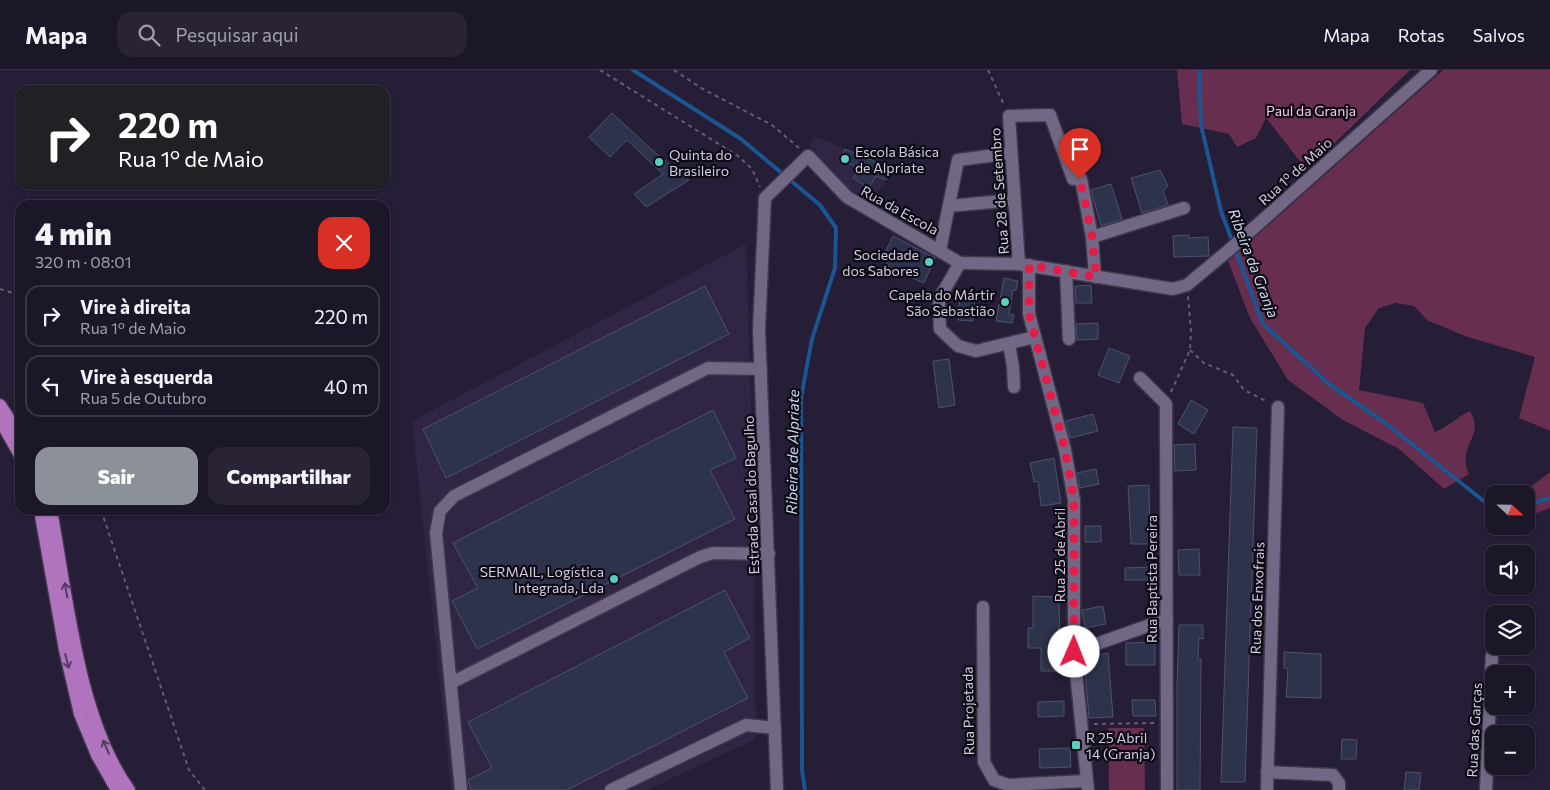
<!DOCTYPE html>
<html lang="pt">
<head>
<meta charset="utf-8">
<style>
	:root { --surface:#1c1629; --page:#292335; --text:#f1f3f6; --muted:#a09fa8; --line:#3a3546; --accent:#8c9099 }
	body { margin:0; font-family:Commissioner,sans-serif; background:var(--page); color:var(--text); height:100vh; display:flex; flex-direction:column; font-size:19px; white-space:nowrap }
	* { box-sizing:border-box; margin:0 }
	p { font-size:16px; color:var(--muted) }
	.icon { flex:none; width:28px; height:28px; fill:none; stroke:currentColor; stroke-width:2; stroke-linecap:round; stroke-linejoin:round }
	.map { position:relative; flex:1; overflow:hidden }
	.side { position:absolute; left:15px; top:130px; width:375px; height:315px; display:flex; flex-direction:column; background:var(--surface); border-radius:15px; box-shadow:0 1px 4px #0004,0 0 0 1px var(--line) }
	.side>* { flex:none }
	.hud { position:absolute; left:15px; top:15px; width:375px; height:105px; border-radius:15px; box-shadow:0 1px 4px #0004,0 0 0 1px var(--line); background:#202124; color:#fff; overflow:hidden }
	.needle { width:32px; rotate:112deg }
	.controls { position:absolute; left:1485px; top:415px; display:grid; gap:10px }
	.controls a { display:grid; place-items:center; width:50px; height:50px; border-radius:10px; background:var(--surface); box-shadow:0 1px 4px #0004,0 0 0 1px var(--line); font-size:25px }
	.pin { position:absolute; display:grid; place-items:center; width:42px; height:42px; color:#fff; margin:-51px -21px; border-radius:50% 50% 50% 0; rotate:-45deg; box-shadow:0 0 5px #0007 }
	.pin .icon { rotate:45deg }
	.me { position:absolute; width:55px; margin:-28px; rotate:1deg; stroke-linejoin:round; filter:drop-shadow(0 0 4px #0008) }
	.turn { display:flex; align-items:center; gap:18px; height:105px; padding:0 20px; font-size:22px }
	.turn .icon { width:65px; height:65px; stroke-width:2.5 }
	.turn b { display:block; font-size:35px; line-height:42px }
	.round { display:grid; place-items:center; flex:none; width:52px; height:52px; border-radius:15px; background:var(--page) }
	.overview { display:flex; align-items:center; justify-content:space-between; height:85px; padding:0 20px }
	h1 { font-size:30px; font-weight:800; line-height:38px }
	.action { display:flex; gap:10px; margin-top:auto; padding:10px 20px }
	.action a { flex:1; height:58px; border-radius:15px; background:var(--accent); color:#fff; font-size:20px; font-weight:800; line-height:58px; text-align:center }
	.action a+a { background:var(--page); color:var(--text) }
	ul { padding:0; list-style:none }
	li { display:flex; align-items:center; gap:15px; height:62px; margin:0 10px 8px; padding:0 10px; border:2px solid var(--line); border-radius:15px }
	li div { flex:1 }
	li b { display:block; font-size:19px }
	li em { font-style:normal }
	header { display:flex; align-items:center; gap:30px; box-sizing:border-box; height:70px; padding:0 25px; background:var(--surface); border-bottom:1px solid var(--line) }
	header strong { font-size:24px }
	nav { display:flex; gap:28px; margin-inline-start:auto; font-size:18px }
	.search { width:350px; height:45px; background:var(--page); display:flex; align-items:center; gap:12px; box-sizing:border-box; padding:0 18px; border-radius:15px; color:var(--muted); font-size:19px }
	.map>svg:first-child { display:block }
</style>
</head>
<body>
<header>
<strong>Mapa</strong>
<div class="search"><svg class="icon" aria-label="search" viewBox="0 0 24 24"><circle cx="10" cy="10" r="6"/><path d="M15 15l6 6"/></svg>Pesquisar aqui</div>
<nav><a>Mapa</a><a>Rotas</a><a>Salvos</a></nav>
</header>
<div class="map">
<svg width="1550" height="720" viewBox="0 0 1550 720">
	<rect width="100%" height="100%" fill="#261d37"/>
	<g fill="#302544">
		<path d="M815 66 893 99 872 132 839 112 810 75Z"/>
		<path d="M746 174 751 327 756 669 647 720H451L412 351Z"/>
	</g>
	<g fill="#672e4f">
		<path d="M1177 0H1410L1307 100 1266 48 1256 68 1237 77 1229 64 1182 54Z"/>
		<path d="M1443 0H1550V361L1519 348 1535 287 1465 266 1427 250 1414 236 1396 233 1379 238 1365 258 1359 320 1423 333 1435 362C1448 357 1457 347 1470 341 1486 367 1456 374 1469 404L1444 419 1399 379 1343 350 1288 310 1250 248 1228 191Z"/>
		<path d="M1550 402V438L1526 447V424H1501L1505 414 1530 417Z"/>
		<path d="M1108 658H1144L1145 720H1109Z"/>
	</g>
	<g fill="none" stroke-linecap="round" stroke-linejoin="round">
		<g stroke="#1b5592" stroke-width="4">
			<path d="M633 0 741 69 820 135 836 158 835 198 812 269 801 328 802 700 805 720"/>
			<path d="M1199 0 1201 55 1221 141 1263 254 1329 314 1384 352 1485 432 1494 433"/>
			<path d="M1526 435 1550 428"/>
		</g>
	</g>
	<g fill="#2e334d" stroke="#4c516e">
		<path d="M612 43 651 79 689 110 646 137 634 124 663 104 627 70 610 87 589 67Z"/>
		<path d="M845 79 893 99 886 110 876 106 869 118 853 108 859 98 840 90Z"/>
		<path d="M1160 100 1168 116 1163 121 1168 135 1142 143 1131 108Z"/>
		<path d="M1111 114 1122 149 1101 156 1091 120Z"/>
		<path d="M1189 165V168L1208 167 1209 186 1174 187 1173 166Z"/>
		<path d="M893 166 935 188 924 213 891 199 883 187Z"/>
		<path d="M1004 208 1018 211 1016 220H1013L1009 244 1014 245 1012 253 996 251Z"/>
		<path d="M1091 215 1092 233H1076L1075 216Z"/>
		<path d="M705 216 729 264 446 408 423 359Z"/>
		<path d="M960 223 975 224 973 251 958 250Z"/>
		<path d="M1098 253V269L1077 270 1076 254Z"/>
		<path d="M1109 278 1130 286 1119 313 1098 305Z"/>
		<path d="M949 289 955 335 939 338 933 291Z"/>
		<path d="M1191 330 1208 340 1194 364 1178 354Z"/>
		<path d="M713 340 736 388 710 400 735 449 477 579 452 531 478 518 453 473Z"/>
		<path d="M1093 344 1098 361 1070 368 1066 351Z"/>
		<path d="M1233 357 1257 358 1245 712H1221Z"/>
		<path d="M1195 374 1196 400 1175 401 1174 375Z"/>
		<path d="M1054 388 1061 433 1041 436 1038 411 1034 412 1030 393Z"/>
		<path d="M1096 399 1099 414 1080 418 1077 403Z"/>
		<path d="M1149 415 1150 474H1131L1128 416Z"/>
		<rect x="1085" y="456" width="16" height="16"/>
		<path d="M1199 479 1200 505H1179L1178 480Z"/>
		<path d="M1151 497V510H1125V498Z"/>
		<path d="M725 520 750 568 724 582 748 628 567 720H471L468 710 492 698 468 652Z"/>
		<path d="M1033 526 1059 527 1060 580H1064V601H1041V578H1028V558H1033Z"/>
		<path d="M1103 536 1106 554 1085 558 1082 540Z"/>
		<path d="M1179 555H1203V569L1199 568 1198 589H1201L1200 720H1177V617Z"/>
		<path d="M1155 572V595H1126V573Z"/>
		<path d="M1284 582 1321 584V628L1286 627 1288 599 1284 598Z"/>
		<path d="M1108 583 1113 647 1089 648 1084 587Z"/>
		<path d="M1132 630H1155L1156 646H1133Z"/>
		<path d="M1064 631V646L1038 647V632Z"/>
		<path d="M1342 669 1357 670 1356 689H1341Z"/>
		<path d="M1070 678 1071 697 1040 698 1039 679Z"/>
		<path d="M1406 702 1421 703 1419 720H1404Z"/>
	</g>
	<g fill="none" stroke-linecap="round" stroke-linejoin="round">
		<defs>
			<g id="minor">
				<path d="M949 136 1014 130"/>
				<path d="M1092 167 1184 138"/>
				<path d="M940 180 958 90 1011 83"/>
				<path d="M960 193 1019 194 1173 219 1187 215 1229 180 1431 0"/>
				<path d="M960 193 939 229 940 259 958 276 976 281 1035 267"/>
				<path d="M1019 194 1009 46 1050 45 1073 109H1081L1092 167 1095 207"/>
				<path d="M1029 195V244L1065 380 1074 430V582L1088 720"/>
				<path d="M1066 201 1069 269"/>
				<path d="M1009 274 1013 297 1014 317"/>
				<path d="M1140 308 1166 334 1167 720"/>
				<path d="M983 537 984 692 994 710 1008 715 1086 711"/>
				<path d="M1074 582 1167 549"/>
				<path d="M451 613 700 487 713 483 769 484"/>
				<path d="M1267 702 1333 705 1339 713V720"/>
				<path d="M461 720 436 463 440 441 454 426 708 298 761 299"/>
				<path d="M611 720 746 655 775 658"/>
				<path d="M777 720 759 260 765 128 808 86 847 127 960 193"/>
				<path d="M1267 720 1278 337"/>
				<path d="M1486 720 1492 585"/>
			</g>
			<g id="major">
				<path d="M0 335 20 366"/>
				<path d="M0 350 20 385"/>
				<path d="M40 440 65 580 80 644 97 685 117 720"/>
				<path d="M51 440C67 526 78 649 129 720"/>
			</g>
		</defs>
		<use href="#minor" stroke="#3f374c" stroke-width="15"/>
		<use href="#major" stroke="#3f374c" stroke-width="15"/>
		<g stroke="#655d74" stroke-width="2" stroke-dasharray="4 4" stroke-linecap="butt">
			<path d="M600 0 738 86 752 99 760 117"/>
			<path d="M674 0 701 18 772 55 799 78"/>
			<path d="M988 0 1004 35"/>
			<path d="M0 219 20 225"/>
			<path d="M1190 280 1204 293 1233 305 1244 320 1268 332"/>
			<path d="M1171 322 1190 280 1191 262 1188 226"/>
			<path d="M101 440 189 700 205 720"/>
			<path d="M1094 654 1154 653"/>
		</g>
		<use href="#minor" stroke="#726886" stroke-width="12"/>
		<use href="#major" stroke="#b074be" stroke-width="12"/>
	</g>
	<defs><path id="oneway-shaft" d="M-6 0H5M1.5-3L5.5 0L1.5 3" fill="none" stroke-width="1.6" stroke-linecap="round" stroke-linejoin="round" transform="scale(1.25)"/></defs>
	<g stroke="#573a61">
		<use href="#oneway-shaft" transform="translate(66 520) rotate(-100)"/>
		<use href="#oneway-shaft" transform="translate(67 591) rotate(76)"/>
		<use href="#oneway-shaft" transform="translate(106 677) rotate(-114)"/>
	</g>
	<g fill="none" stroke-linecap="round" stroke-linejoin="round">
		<path stroke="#e11d48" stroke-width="9" stroke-dasharray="0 16.2" d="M1074 582V430L1065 380 1029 244V195L1096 207 1092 167 1080 109"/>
	</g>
	<g fill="#59cebe" stroke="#0e0a15" stroke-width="2">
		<circle cx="845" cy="89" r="5"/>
		<circle cx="659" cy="92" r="5"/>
		<circle cx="929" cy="192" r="5"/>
		<circle cx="1005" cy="232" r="5"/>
		<circle cx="614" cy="509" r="5"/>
		<rect x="1071" y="670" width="10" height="10" rx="2.5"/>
	</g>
	<g text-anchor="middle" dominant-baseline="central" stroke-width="4.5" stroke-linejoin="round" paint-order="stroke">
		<g font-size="14" fill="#f6c9e0" stroke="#0e0a15">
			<text x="1311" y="40">Paul da Granja</text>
		</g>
		<g font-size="14" fill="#d3cedf" stroke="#0e0a15" text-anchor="start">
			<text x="855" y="81">Escola Básica<tspan x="855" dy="16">de Alpriate</tspan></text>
			<text x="669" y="84">Quinta do<tspan x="669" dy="16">Brasileiro</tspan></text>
			<text x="919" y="184" text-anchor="end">Sociedade<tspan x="919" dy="16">dos Sabores</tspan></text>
			<text x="995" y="224" text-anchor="end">Capela do Mártir<tspan x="995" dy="16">São Sebastião</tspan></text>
			<text x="604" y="501" text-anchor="end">SERMAIL, Logística<tspan x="604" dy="16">Integrada, Lda</tspan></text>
			<text x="1086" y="667">R 25 Abril<tspan x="1086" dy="16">14 (Granja)</tspan></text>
		</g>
		<g font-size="14" fill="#d3cedf" stroke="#0e0a15">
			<text transform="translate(1295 101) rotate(-42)">Rua 1º de Maio</text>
			<text transform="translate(999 121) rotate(-94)">Rua 28 de Setembro</text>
			<text transform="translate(900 140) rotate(29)">Rua da Escola</text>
			<text transform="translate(751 425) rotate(-92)">Estrada Casal do Bagulho</text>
			<text transform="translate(1059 485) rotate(-90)">Rua 25 de Abril</text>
			<text transform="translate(1151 509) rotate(-90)">Rua Baptista Pereira</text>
			<text transform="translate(1257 528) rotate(-88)">Rua dos Enxofrais</text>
			<text transform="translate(968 641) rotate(-91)">Rua Projetada</text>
			<text transform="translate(1474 660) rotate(-87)">Rua das Garças</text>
		</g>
		<g font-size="15" font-style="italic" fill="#ccdbed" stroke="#0e0a15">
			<text transform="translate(1254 193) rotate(69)">Ribeira da Granja</text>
			<text transform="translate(792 382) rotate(-89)">Ribeira de Alpriate</text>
		</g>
	</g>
</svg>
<div class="controls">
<a><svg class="needle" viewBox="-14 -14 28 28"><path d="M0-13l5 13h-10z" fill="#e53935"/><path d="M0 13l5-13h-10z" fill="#a09fa8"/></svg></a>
<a><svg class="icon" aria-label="sound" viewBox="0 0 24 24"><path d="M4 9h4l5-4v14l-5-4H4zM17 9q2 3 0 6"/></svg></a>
<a><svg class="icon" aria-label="layers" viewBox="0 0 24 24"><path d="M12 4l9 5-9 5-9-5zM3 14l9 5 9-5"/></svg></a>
<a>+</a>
<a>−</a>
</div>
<div class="pin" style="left:1080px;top:109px;background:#d93025"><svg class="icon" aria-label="arrive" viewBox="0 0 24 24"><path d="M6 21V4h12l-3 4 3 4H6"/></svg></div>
<svg class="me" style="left:1074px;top:582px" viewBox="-20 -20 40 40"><circle r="19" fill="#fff"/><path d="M0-13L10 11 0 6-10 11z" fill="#e11d48"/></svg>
<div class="hud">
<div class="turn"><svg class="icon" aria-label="right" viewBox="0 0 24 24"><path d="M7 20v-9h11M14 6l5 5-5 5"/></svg><div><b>220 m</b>Rua 1º de Maio</div></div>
</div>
<section class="side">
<div class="overview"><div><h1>4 min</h1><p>320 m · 08:01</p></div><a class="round" style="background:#d93025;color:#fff"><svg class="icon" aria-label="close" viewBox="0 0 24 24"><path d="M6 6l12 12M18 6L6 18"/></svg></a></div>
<ul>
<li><svg class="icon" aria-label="right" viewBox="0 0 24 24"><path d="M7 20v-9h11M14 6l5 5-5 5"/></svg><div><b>Vire à direita</b><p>Rua 1º de Maio</p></div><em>220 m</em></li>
<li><svg class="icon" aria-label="left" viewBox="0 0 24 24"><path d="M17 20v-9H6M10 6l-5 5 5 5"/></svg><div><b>Vire à esquerda</b><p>Rua 5 de Outubro</p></div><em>40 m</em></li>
</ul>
<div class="action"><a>Sair</a><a>Compartilhar</a></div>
</section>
</div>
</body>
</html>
